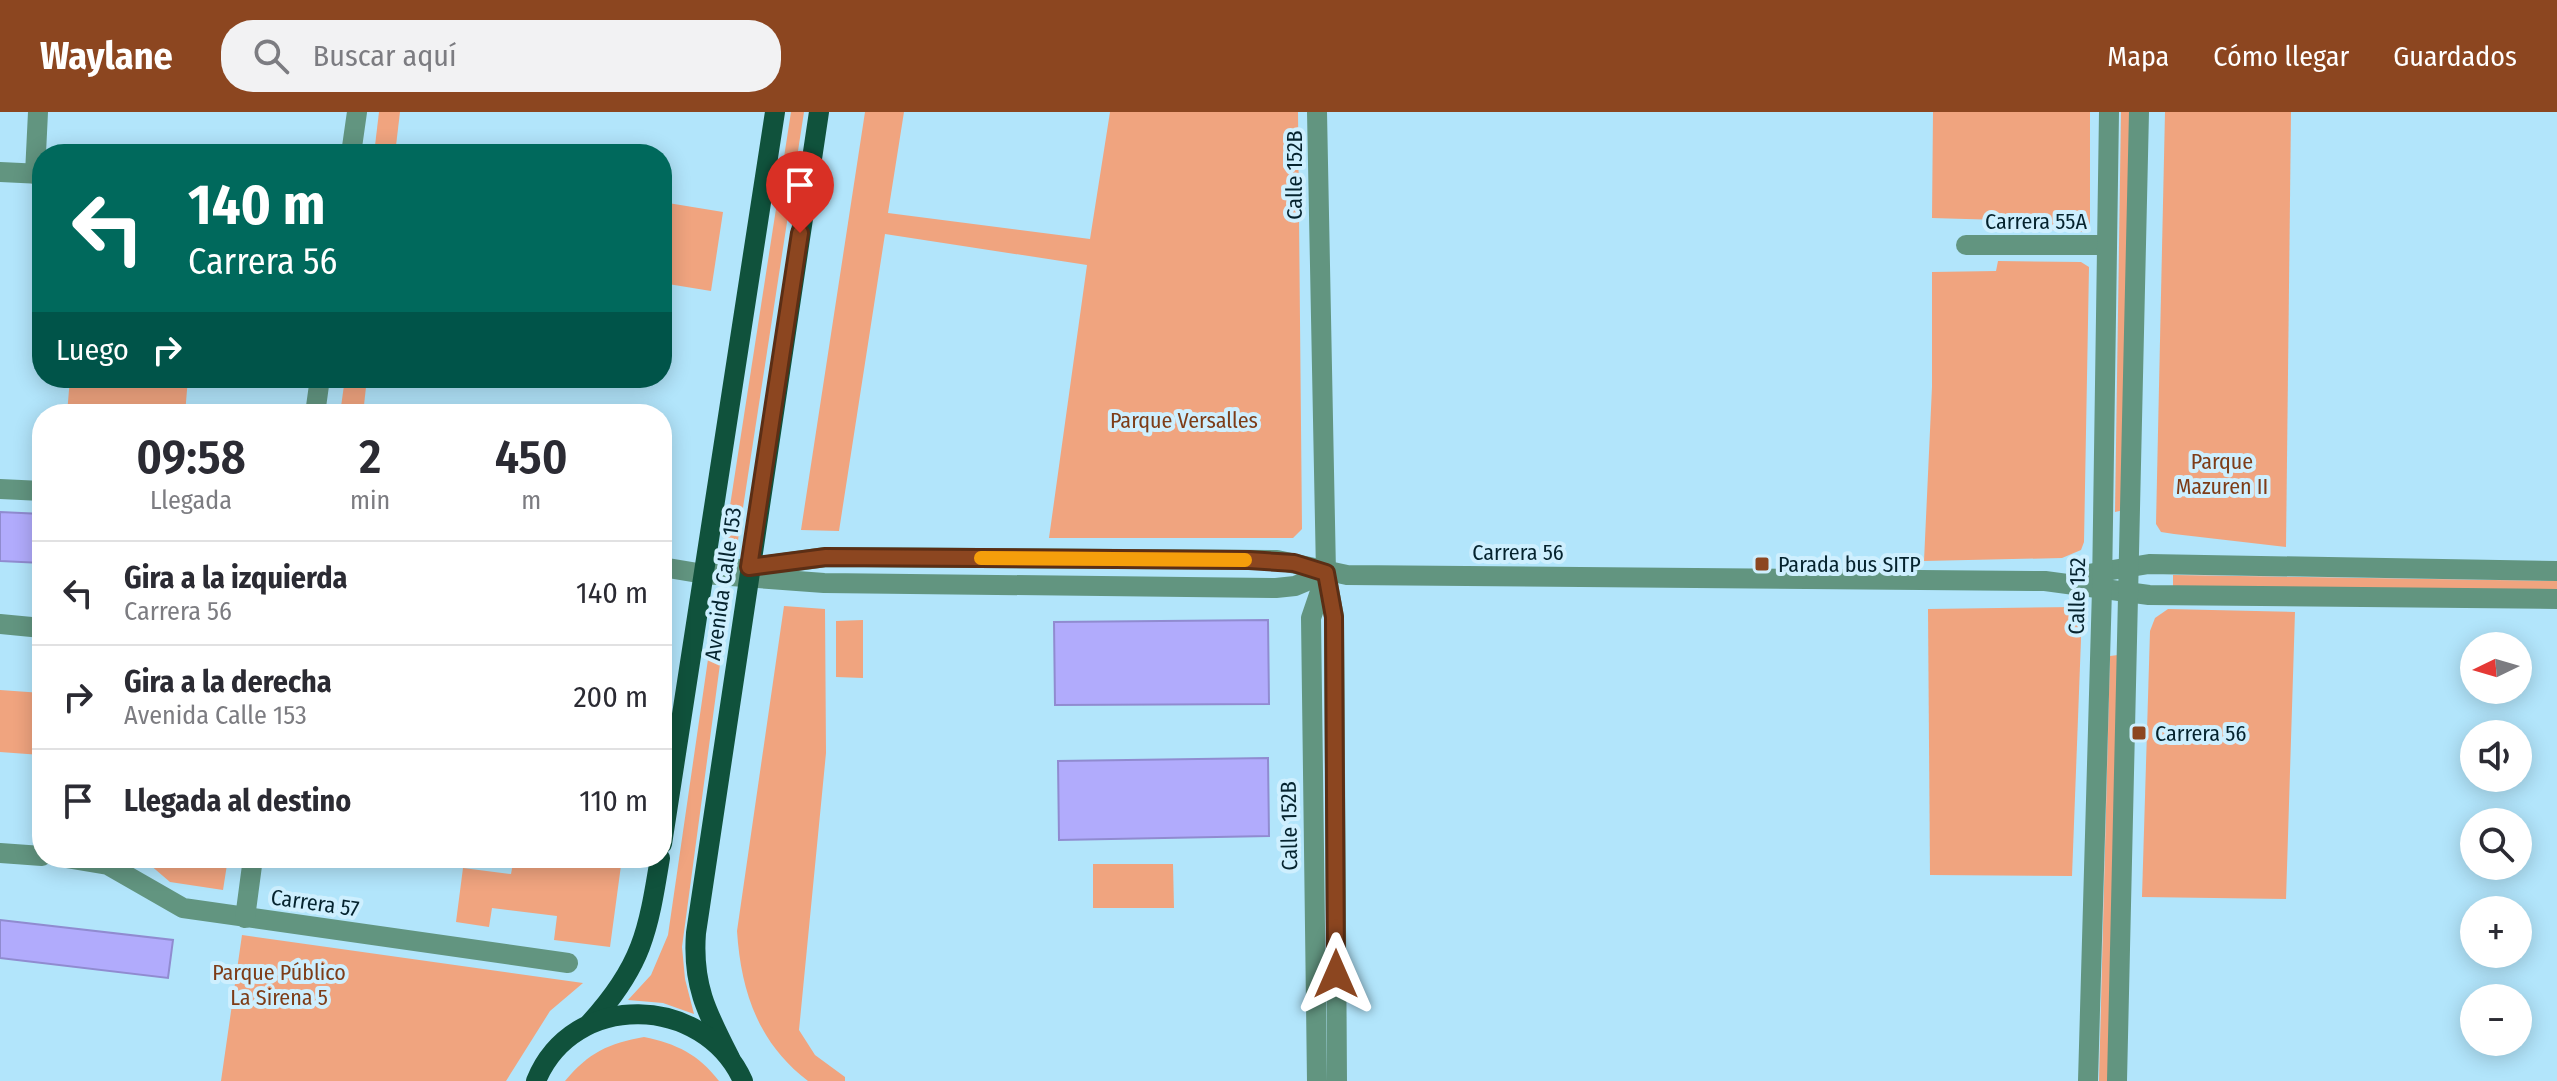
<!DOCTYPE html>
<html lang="es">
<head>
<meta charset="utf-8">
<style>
	:root { --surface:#fff; --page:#f2f2f3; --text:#2b2b33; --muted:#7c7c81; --line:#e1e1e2; --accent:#8c4620 }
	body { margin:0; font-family:"Fira Sans Condensed",sans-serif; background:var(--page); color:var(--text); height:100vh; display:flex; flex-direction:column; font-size:30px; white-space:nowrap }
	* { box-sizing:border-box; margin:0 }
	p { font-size:26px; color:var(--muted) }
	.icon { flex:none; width:44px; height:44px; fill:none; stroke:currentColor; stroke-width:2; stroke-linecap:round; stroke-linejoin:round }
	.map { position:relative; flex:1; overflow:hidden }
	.panel { position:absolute; left:32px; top:292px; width:640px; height:464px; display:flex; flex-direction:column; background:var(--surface); border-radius:32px; box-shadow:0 4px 20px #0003 }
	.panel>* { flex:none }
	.banner { position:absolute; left:32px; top:32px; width:640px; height:244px; border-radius:32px; box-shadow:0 4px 20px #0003; background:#00695c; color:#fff; overflow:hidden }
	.needle { width:52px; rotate:265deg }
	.fabs { position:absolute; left:2460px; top:520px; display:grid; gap:16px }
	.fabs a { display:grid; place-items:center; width:72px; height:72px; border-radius:50%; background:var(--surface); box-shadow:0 4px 20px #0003; font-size:40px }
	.pin { position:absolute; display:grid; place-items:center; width:68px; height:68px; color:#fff; margin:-82px -34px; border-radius:50% 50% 50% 0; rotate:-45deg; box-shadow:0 0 8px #0007 }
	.pin .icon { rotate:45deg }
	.me { position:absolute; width:88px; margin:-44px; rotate:0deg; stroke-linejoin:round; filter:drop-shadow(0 0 6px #0008) }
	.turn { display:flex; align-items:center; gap:28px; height:168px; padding:0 24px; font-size:36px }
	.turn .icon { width:104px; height:104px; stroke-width:2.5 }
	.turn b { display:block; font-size:56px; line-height:68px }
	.then { display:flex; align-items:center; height:76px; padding:0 24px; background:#0003; gap:16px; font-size:30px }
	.eta { display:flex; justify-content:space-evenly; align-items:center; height:136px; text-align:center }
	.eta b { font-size:48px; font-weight:600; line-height:56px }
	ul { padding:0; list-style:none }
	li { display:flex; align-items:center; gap:24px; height:104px; padding:0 24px; border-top:2px solid var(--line) }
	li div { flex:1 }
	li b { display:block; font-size:30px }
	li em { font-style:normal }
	header { display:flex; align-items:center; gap:48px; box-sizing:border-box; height:112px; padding:0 40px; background:var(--accent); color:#fff }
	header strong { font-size:38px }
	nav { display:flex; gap:44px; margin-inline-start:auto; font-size:28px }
	.search { width:560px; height:72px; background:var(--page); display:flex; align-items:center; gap:20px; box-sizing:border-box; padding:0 28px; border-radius:32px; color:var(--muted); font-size:30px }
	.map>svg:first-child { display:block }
</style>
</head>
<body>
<header>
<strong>Waylane</strong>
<div class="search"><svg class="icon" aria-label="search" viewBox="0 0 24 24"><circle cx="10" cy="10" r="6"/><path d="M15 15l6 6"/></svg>Buscar aquí</div>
<nav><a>Mapa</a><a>Cómo llegar</a><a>Guardados</a></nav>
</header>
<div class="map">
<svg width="2557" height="969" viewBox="0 0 2557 969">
	<rect width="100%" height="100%" fill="#b2e5fb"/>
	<g fill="#f0a47f">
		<path d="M379 0H400L395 42H374Z"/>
		<path d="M791 0H804L736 441 723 439Z"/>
		<path d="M865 0H904L888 101 1090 127 1110 0H1298L1302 417 1293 426H1049L1087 153 885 122 839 419 801 418Z"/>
		<path d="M1933 0H2090V112L2085 120 2000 115V108L1932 106Z"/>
		<path d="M2121 0H2131L2124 398 2115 400Z"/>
		<path d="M2165 0H2291L2286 435 2174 422 2161 420 2156 412Z"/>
		<path d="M662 90 723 100 711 179 662 171Z"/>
		<path d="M1998 149 2081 150 2089 155 2084 430 2081 438 2062 446 1924 449 1932 275V160L1996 159Z"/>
		<path d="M70 266H188L185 302H67Z"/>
		<path d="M345 266H367L363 302H340Z"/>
		<path d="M2173 463 2557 469V479L2173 475Z"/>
		<path d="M784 494 825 497 826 641 799 918 815 943 845 965V969H808C758 931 741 879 737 819Z"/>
		<path d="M2075 495 2080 504 2081 527 2072 764 1930 763 1928 497Z"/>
		<path d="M2168 497 2295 500 2286 787 2142 785 2150 519 2155 506Z"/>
		<path d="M715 499 727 500 682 835 685 867 694 902 663 891 628 888 651 863 668 823Z"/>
		<path d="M863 508V566L836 565V509Z"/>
		<path d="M2118 543 2108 969H2099L2110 544Z"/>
		<path d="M0 578 42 581 41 643 0 640Z"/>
		<path d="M142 746H228L223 778 170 770Z"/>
		<path d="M514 746H622L610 835 554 828 557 804 492 796 489 815 456 810 463 756 511 762Z"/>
		<path d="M1093 752H1173L1174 796H1093Z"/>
		<path d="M242 823 583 871 550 899 506 969H221Z"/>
		<path d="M644 925C677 932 698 942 719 969H565C588 941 609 931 644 925Z"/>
	</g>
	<g fill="#b1abfc" stroke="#908bd0" stroke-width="2">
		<path d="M0 400 42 402V451L0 449Z"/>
		<path d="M1268 508 1269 592 1055 593 1054 510Z"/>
		<path d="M1268 646 1269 724 1059 728 1058 649Z"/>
		<path d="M0 808 173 828 168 866 0 846Z"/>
	</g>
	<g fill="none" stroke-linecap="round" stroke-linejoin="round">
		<g stroke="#629580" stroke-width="20">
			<path d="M1317 0 1326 461 1334 505 1337 969"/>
			<path d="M351 42 357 0"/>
			<path d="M0 60 42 62"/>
			<path d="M35 62 38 0"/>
			<path d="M1966 133H2107"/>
			<path d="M315 302 320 266"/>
			<path d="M0 377 42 379"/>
			<path d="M662 455 704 462 824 471 1276 476 1295 474 1326 461"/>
			<path d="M704 462 826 445 1277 448 1347 463 2045 469 2149 483 2557 487"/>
			<path d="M2088 462 2149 452 2557 459"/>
			<path d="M0 512 42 516"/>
			<path d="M0 741 42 744"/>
			<path d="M66 746 108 753 183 796 568 851"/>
			<path d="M245 806 253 746"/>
			<path d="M1317 969 1311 506 1325 465"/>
			<path d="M2088 969 2102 477 2109 0"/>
			<path d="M2117 969 2139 0"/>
		</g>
		<g stroke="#10523c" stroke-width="20">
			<path d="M662 732 775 0"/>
			<path d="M590 911C642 854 648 820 660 746"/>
			<path d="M730 946C707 901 692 873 696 821L819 0"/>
			<path d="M536 969C573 878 704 882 743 969"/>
		</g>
	</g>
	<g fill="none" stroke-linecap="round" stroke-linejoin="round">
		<defs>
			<path id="route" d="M800 121 749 455 826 445 1249 448 1294 451 1326 461 1334 505 1336 862"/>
		</defs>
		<use href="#route" stroke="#5b2e15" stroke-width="20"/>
		<use href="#route" stroke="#8c4620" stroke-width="14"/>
		<path stroke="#f59e0b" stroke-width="14" d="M981 446 1245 448"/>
	</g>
	<g fill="#8c4620" stroke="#ceeffe" stroke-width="3">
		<rect x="1754" y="444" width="16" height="16" rx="4"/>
		<rect x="2131" y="613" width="16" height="16" rx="4"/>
	</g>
	<g text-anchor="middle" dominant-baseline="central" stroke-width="8" stroke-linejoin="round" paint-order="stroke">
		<g font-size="22" fill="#05232e" stroke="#ceeffe">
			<text transform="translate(1294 63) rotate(-90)">Calle 152B</text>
			<text x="2036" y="109">Carrera 55A</text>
			<text x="1518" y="440">Carrera 56</text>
			<text transform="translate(723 472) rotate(-82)">Avenida Calle 153</text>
			<text transform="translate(2077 484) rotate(-89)">Calle 152</text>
			<text transform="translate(1289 714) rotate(-91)">Calle 152B</text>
			<text transform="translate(315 791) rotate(8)">Carrera 57</text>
		</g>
		<g font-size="22" fill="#7e3c17" stroke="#ceeffe">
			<text x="1184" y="308">Parque Versalles</text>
			<text x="2222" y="349">Parque<tspan x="2222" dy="25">Mazuren II</tspan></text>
			<text x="279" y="860">Parque Público<tspan x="279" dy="25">La Sirena 5</tspan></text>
		</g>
		<g font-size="22" fill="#05232e" stroke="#ceeffe" text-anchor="start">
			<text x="1778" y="452">Parada bus SITP</text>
			<text x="2155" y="621">Carrera 56</text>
		</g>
	</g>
</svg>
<div class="fabs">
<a><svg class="needle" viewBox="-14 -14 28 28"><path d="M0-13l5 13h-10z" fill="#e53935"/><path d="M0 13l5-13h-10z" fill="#7c7c81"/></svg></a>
<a><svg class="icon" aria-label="sound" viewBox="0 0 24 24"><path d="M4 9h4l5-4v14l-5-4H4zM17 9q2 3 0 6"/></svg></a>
<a><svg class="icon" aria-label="search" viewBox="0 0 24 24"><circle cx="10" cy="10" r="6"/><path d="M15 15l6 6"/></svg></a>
<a>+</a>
<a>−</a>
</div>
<div class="pin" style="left:800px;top:121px;background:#d93025"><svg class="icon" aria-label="arrive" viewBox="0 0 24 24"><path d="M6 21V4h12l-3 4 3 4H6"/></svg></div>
<svg class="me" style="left:1336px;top:862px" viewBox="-20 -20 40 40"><path d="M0-17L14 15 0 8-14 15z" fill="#8c4620" stroke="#fff" stroke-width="4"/></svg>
<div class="banner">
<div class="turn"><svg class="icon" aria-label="left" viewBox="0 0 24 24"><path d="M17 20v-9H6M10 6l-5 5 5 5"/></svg><div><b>140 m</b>Carrera 56</div></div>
<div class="then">Luego<svg class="icon" aria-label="right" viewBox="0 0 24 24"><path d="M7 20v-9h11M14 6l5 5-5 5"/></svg></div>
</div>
<section class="panel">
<div class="eta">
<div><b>09:58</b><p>Llegada</p></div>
<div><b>2</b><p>min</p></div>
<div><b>450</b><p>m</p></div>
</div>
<ul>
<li><svg class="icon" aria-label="left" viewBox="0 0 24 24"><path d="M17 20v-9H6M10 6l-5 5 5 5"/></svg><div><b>Gira a la izquierda</b><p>Carrera 56</p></div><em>140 m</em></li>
<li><svg class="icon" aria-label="right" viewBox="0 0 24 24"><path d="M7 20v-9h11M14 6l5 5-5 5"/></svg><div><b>Gira a la derecha</b><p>Avenida Calle 153</p></div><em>200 m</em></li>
<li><svg class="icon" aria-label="arrive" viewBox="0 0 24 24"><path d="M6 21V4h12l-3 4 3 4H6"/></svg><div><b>Llegada al destino</b></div><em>110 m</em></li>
</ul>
</section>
</div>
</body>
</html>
